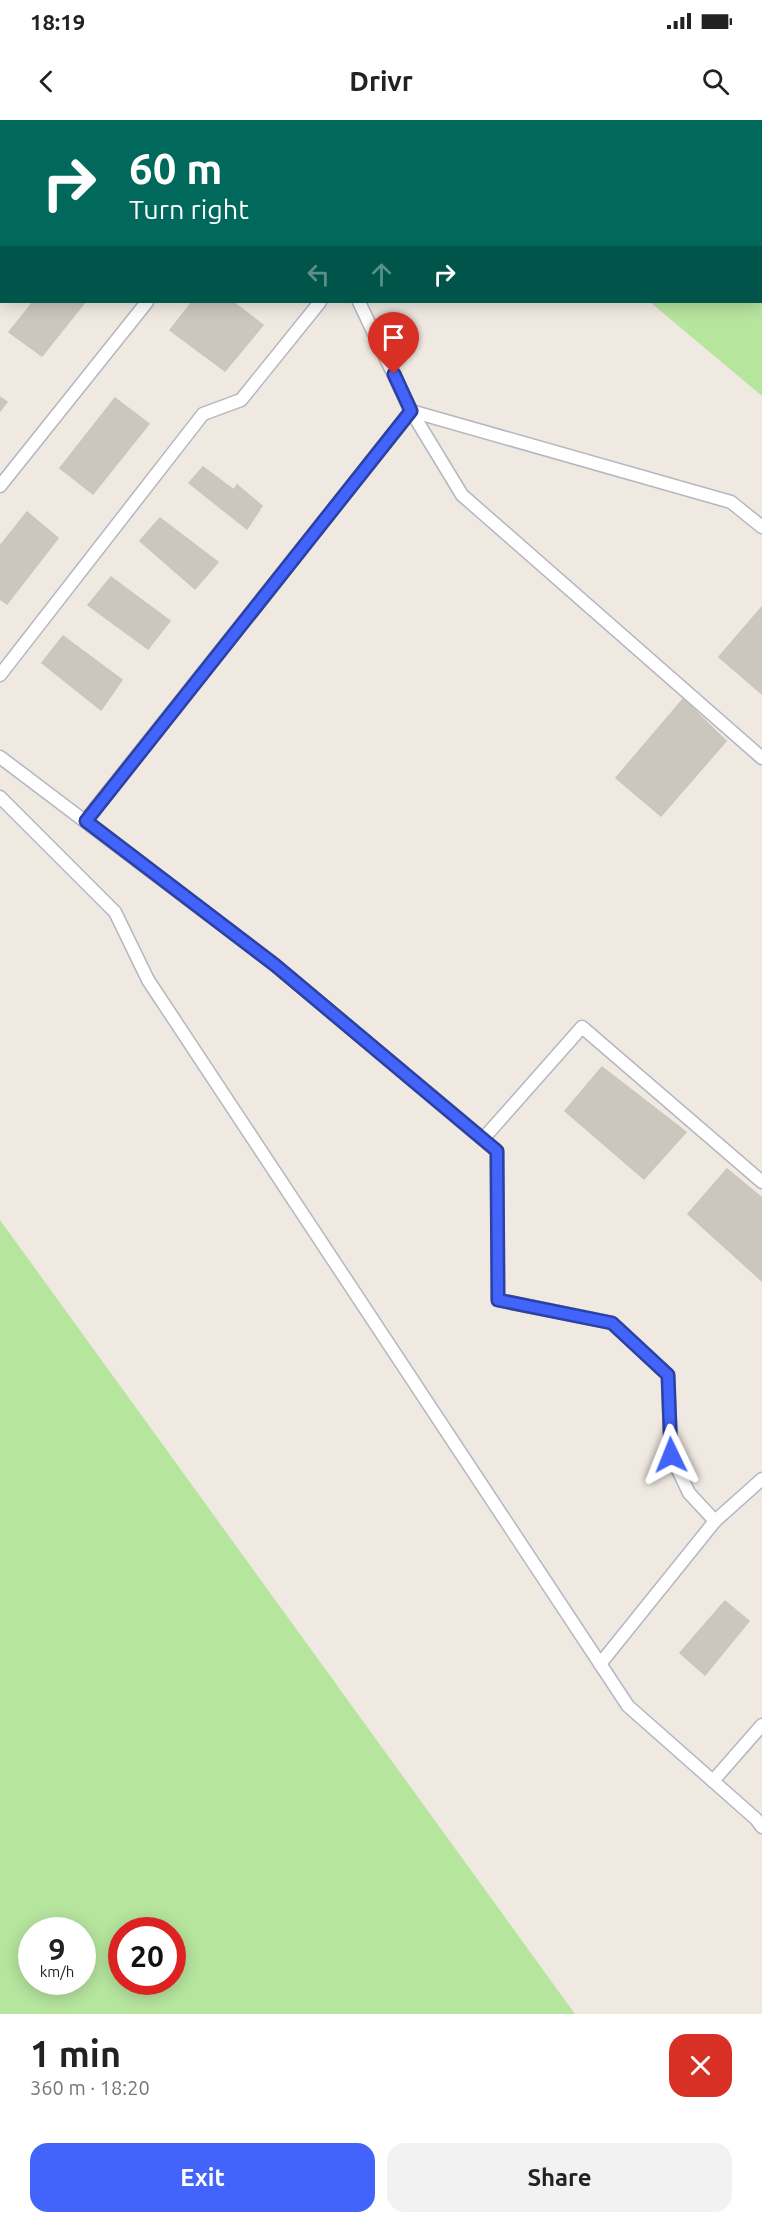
<!DOCTYPE html>
<html lang="en">
<head>
<meta charset="utf-8">
<style>
	:root { --surface:#fff; --page:#f2f2f2; --text:#222; --muted:#767676; --accent:#4264fb }
	body { margin:0; font-family:Ubuntu,sans-serif; background:var(--page); color:var(--text); height:100vh; display:flex; flex-direction:column; font-size:22px; white-space:nowrap }
	* { box-sizing:border-box; margin:0 }
	p { font-size:20px; color:var(--muted) }
	.icon { flex:none; width:33px; height:33px; fill:none; stroke:currentColor; stroke-width:2; stroke-linecap:round; stroke-linejoin:round }
	.map { position:relative; height:1894px; overflow:hidden }
	.sheet { display:flex; flex-direction:column; background:var(--surface); flex:1 }
	.sheet>* { flex:none }
	.guide { position:absolute; left:0px; top:0px; width:762px; height:183px; box-shadow:0 3px 15px #0003; background:#00695c; color:#fff; overflow:hidden }
	.speed { position:absolute; left:18px; top:1797px; display:flex; gap:12px; font-size:30px; font-weight:700; text-align:center }
	.speed>* { display:grid; place-content:center; width:78px; height:78px; border-radius:50%; background:var(--surface); box-shadow:0 3px 15px #0003; line-height:1 }
	.speed small { font-size:15px; font-weight:400 }
	.speed .limit { border:9px solid #d22; background:#fff; color:#111 }
	.pin { position:absolute; display:grid; place-items:center; width:51px; height:51px; color:#fff; margin:-62px -26px; border-radius:50% 50% 50% 0; rotate:-45deg; box-shadow:0 0 6px #0007 }
	.pin .icon { rotate:45deg }
	.me { position:absolute; width:66px; margin:-33px; rotate:358deg; stroke-linejoin:round; filter:drop-shadow(0 0 4px #0008) }
	.turn { display:flex; align-items:center; gap:21px; height:126px; padding:0 30px; font-size:27px }
	.turn .icon { width:78px; height:78px; stroke-width:2.5 }
	.turn b { display:block; font-size:42px; line-height:51px }
	.lanes { display:flex; align-items:center; height:57px; padding:0 30px; background:#0003; justify-content:center; gap:30px; direction:ltr }
	.lanes .off { opacity:.35 }
	.round { display:grid; place-items:center; flex:none; width:63px; height:63px; border-radius:18px; background:var(--page) }
	.headline { display:flex; align-items:center; justify-content:space-between; height:102px; padding:0 30px }
	h1 { font-size:36px; font-weight:700; line-height:45px }
	.primary-button { display:flex; gap:12px; margin-top:auto; padding:12px 30px }
	.primary-button a { flex:1; height:69px; border-radius:18px; background:var(--accent); color:#fff; font-size:24px; font-weight:700; line-height:69px; text-align:center }
	.primary-button a+a { background:var(--page); color:var(--text) }
	.status { display:flex; justify-content:space-between; align-items:center; height:42px; padding:0 30px; background:var(--surface); direction:ltr }
	.status svg { height:16px; fill:currentColor }
	header { display:flex; justify-content:space-between; align-items:center; height:78px; padding:0 30px; background:var(--surface); font-size:27px; font-weight:700 }
	.map>svg:first-child { display:block }
</style>
</head>
<body>
<div class="status"><b>18:19</b><svg viewBox="0 0 49 12"><path d="M0 12V9h3v3zM5 12V6h3v6zM10 12V3h3v9zM15 12V0h3v12zM26 1h20v11H26zM47 4h2v5h-2z"/></svg></div>
<header><svg class="icon" aria-label="back" viewBox="0 0 24 24"><path d="M15 5l-7 7 7 7"/></svg>Drivr<svg class="icon" aria-label="search" viewBox="0 0 24 24"><circle cx="10" cy="10" r="6"/><path d="M15 15l6 6"/></svg></header>
<div class="map">
<svg width="762" height="1894" viewBox="0 0 762 1894">
	<rect width="100%" height="100%" fill="#efe9e1"/>
	<g fill="#b6e59e" fill-rule="evenodd">
		<path d="M283 0H762V276L650 182H760V2Z"/>
		<path d="M0 1100 575 1894H0ZM32 1810H82V1862H32ZM122 1810H172V1862H122Z"/>
	</g>
	<g fill="#cbc7bf" stroke="#cbc5ba" stroke-width="1.5">
		<path d="M33 182H85L42 236 9 212Z"/>
		<path d="M192 182H233L263 205 225 251 170 210Z"/>
		<path d="M0 277 7 282 0 291Z"/>
		<path d="M115 278 149 304 93 374 60 348Z"/>
		<path d="M203 347 234 370 237 365 262 386 247 409 189 363Z"/>
		<path d="M27 392 58 418 7 484 0 479V426Z"/>
		<path d="M160 398 218 442 195 469 140 421Z"/>
		<path d="M111 457 170 501 148 529 88 485Z"/>
		<path d="M762 487V574L719 537Z"/>
		<path d="M63 516 122 560 101 590 42 543Z"/>
		<path d="M683 579 726 621 661 696 616 658Z"/>
		<path d="M602 947 686 1012 644 1059 565 991Z"/>
		<path d="M727 1049 762 1078V1161L688 1094Z"/>
		<path d="M725 1481 749 1501 705 1555 680 1533Z"/>
	</g>
	<g fill="none" stroke-linecap="round" stroke-linejoin="round">
		<defs>
			<g id="lane">
				<path d="M4 0 8 2"/>
				<path d="M0 105 2 103"/>
				<path d="M359 182 411 291 462 375 762 638"/>
				<path d="M0 366 147 182"/>
				<path d="M0 555 203 294 241 280 320 182"/>
				<path d="M0 637 275 845 497 1031 498 1180 612 1203 668 1255 671 1335 689 1373 715 1401"/>
				<path d="M0 677 115 792 148 860 628 1586 756 1699 762 1707"/>
				<path d="M85 701 411 291 731 382 762 407"/>
				<path d="M483 1019 582 907 762 1062"/>
				<path d="M600 1544 715 1401 762 1359"/>
				<path d="M713 1661 762 1605"/>
			</g>
		</defs>
		<use href="#lane" stroke="#b4b7c1" stroke-width="15"/>
		<use href="#lane" stroke="#fff" stroke-width="12"/>
	</g>
	<g fill="none" stroke-linecap="round" stroke-linejoin="round">
		<defs>
			<path id="route" d="M394 254 411 291 86 701 275 845 497 1031 498 1180 612 1203 668 1255 671 1335"/>
		</defs>
		<use href="#route" stroke="#2b41a3" stroke-width="15"/>
		<use href="#route" stroke="#4264fb" stroke-width="10"/>
	</g>
</svg>
<div class="speed"><div>9<small>km/h</small></div><div class="limit">20</div></div>
<div class="pin" style="left:394px;top:254px;background:#d93025"><svg class="icon" aria-label="arrive" viewBox="0 0 24 24"><path d="M6 21V4h12l-3 4 3 4H6"/></svg></div>
<svg class="me" style="left:671px;top:1335px" viewBox="-20 -20 40 40"><path d="M0-17L14 15 0 8-14 15z" fill="#4264fb" stroke="#fff" stroke-width="4"/></svg>
<div class="guide">
<div class="turn"><svg class="icon" aria-label="right" viewBox="0 0 24 24"><path d="M7 20v-9h11M14 6l5 5-5 5"/></svg><div><b>60 m</b>Turn right</div></div>
<div class="lanes"><svg class="icon off" aria-label="left" viewBox="0 0 24 24"><path d="M17 20v-9H6M10 6l-5 5 5 5"/></svg><svg class="icon off" aria-label="ahead" viewBox="0 0 24 24"><path d="M12 20V5M6 11l6-6 6 6"/></svg><svg class="icon" aria-label="right" viewBox="0 0 24 24"><path d="M7 20v-9h11M14 6l5 5-5 5"/></svg></div>
</div>
</div>
<section class="sheet">
<div class="headline"><div><h1>1 min</h1><p>360 m · 18:20</p></div><a class="round" style="background:#d93025;color:#fff"><svg class="icon" aria-label="close" viewBox="0 0 24 24"><path d="M6 6l12 12M18 6L6 18"/></svg></a></div>
<div class="primary-button"><a>Exit</a><a>Share</a></div>
</section>
</body>
</html>
